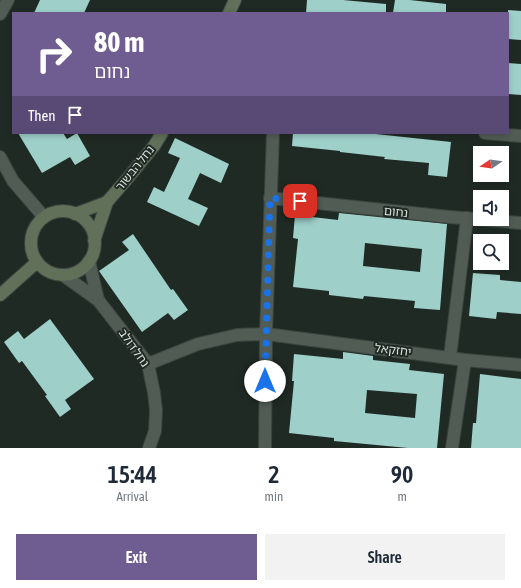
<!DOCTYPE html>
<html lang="en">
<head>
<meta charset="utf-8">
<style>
	:root { --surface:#fff; --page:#f2f2f3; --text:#1f2937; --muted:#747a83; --accent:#6f5d91 }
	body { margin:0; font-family:"Asap Condensed","Noto Sans Hebrew",sans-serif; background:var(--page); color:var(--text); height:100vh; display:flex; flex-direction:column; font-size:15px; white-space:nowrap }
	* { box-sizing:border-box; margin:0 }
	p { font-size:13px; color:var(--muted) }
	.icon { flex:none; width:22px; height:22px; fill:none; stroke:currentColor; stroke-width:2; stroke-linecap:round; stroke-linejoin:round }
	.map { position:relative; height:448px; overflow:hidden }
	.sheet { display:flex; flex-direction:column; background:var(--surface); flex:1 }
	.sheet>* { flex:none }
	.banner { position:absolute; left:12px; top:12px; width:497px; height:122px; border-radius:0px; box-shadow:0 2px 6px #0003; background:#6f5d91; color:#fff; overflow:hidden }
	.needle { width:26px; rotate:257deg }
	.buttons { position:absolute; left:473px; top:146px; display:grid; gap:8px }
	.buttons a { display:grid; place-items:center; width:36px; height:36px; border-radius:0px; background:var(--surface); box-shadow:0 2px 6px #0003; font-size:20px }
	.pin { position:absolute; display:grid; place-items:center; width:34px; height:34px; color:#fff; margin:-17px; border-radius:8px; box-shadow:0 2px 6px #0006 }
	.me { position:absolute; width:44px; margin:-22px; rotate:0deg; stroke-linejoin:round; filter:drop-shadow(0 0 3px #0008) }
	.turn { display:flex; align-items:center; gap:14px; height:84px; padding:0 16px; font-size:18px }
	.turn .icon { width:52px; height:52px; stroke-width:2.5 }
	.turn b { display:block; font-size:28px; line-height:34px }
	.then { display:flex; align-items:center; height:38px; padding:0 16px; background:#0003; gap:8px; font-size:15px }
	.eta { display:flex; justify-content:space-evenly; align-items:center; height:68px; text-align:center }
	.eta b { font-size:24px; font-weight:600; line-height:28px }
	.cta { display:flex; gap:8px; margin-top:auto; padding:8px 16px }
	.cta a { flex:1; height:46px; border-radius:0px; background:var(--accent); color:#fff; font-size:16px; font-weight:600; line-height:46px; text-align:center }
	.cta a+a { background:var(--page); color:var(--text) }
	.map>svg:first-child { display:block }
</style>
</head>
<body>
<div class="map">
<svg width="521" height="448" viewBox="0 0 521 448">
	<rect width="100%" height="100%" fill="#202a24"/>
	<g fill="#9ecfc9" fill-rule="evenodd">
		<path d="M40 0H90L84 13H34Z"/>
		<path d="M307 0H343L386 4V13H306Z"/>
		<path d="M395 0H410L446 4V13H393Z"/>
		<path d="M508 10 521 11V40L508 39Z"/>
		<path d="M508 63 521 64V95L508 94Z"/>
		<path d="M18 133H63L67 139 77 133 90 156 75 165 70 157 42 173Z"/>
		<path d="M293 133H366L451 142 447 177 428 175 429 163 384 159 385 157 340 152V151L292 146Z"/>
		<path d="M175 138 229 164 221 183 200 173 188 199 208 208 199 226 147 202 154 187 164 192 180 158 168 153Z"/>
		<path d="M339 213 447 224 440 310 414 308 415 301 364 296 363 299 329 295V291L293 287 298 239 293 238 295 215 338 220ZM365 243 422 249 420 272 363 266Z"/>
		<path d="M133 234 171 290 173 289 188 310 174 320 168 313 142 332 99 271 129 250 122 242Z"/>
		<path d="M473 273 500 275V280L521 282V314L497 312 496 319 469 316Z"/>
		<path d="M50 319 94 379 65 400 71 409 60 417 45 396 47 395 22 361 19 363 4 342 18 331 24 339Z"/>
		<path d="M343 352 373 356V360L410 364 409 370 444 374 437 448H408L334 441V438L289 433 294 381H292L294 354 343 359ZM367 390 417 394 415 418 365 413Z"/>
		<path d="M480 374 521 379V448H471L473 423H476Z"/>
	</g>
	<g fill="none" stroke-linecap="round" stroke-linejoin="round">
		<defs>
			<g id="street">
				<path d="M0 14 8 0"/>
				<path d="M485 133 521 136"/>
				<path d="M0 157 13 181 44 217"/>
				<path d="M270 198 450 217 521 223"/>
				<path d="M89 261 98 300"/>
				<path d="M63 275 98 300 148 364 154 393 156 410 155 431 149 448"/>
				<path d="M450 357 467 218"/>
				<path d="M148 364 198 344 237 335 266 334 465 360 521 365"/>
				<path d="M265 448 266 334 273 133"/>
				<path d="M452 448 465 360"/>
			</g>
			<g id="secondary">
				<path d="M229 13 235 0"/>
				<circle cx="63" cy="243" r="32"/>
				<path d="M75 214 107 202"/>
				<path d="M94 241 107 202 127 179 154 146 162 133"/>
				<path d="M0 295 37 262"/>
			</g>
		</defs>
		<use href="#street" stroke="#3b443f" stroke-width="14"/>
		<use href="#secondary" stroke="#3b443f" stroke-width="14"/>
		<use href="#street" stroke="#515c55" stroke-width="12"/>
		<use href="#secondary" stroke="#617058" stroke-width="12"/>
	</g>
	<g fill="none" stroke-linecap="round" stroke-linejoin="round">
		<path stroke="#1a73e8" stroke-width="7" stroke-dasharray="0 12.6" d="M265 381 270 198 300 201"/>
	</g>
	<g text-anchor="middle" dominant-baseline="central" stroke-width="4" stroke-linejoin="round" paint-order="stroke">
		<g font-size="12" fill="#dae0dc" stroke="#202a24">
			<text transform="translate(135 168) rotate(-51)">נחל הבשור</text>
			<text transform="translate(396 212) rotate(6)">נחום</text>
			<text transform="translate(134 348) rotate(55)">נחל דולב</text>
			<text transform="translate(393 350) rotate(7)">יחזקאל</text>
		</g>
	</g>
</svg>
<div class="buttons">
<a><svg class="needle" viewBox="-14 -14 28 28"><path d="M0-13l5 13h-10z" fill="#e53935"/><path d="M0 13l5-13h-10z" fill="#747a83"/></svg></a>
<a><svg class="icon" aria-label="sound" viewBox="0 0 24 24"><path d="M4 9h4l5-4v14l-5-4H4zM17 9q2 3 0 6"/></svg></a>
<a><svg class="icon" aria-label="search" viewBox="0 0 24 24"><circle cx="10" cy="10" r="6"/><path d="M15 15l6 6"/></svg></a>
</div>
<div class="pin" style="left:300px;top:201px;background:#d93025"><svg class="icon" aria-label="arrive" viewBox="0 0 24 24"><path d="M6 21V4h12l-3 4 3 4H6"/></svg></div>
<svg class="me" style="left:265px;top:381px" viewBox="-20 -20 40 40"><circle r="19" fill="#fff"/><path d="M0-13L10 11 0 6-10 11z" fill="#1a73e8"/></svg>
<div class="banner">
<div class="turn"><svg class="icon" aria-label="right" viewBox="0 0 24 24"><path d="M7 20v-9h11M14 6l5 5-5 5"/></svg><div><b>80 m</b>נחום</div></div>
<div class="then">Then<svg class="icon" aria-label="arrive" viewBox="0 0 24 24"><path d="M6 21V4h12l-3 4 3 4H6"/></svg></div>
</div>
</div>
<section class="sheet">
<div class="eta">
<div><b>15:44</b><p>Arrival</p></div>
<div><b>2</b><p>min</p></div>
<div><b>90</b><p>m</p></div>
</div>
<div class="cta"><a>Exit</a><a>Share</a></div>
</section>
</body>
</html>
